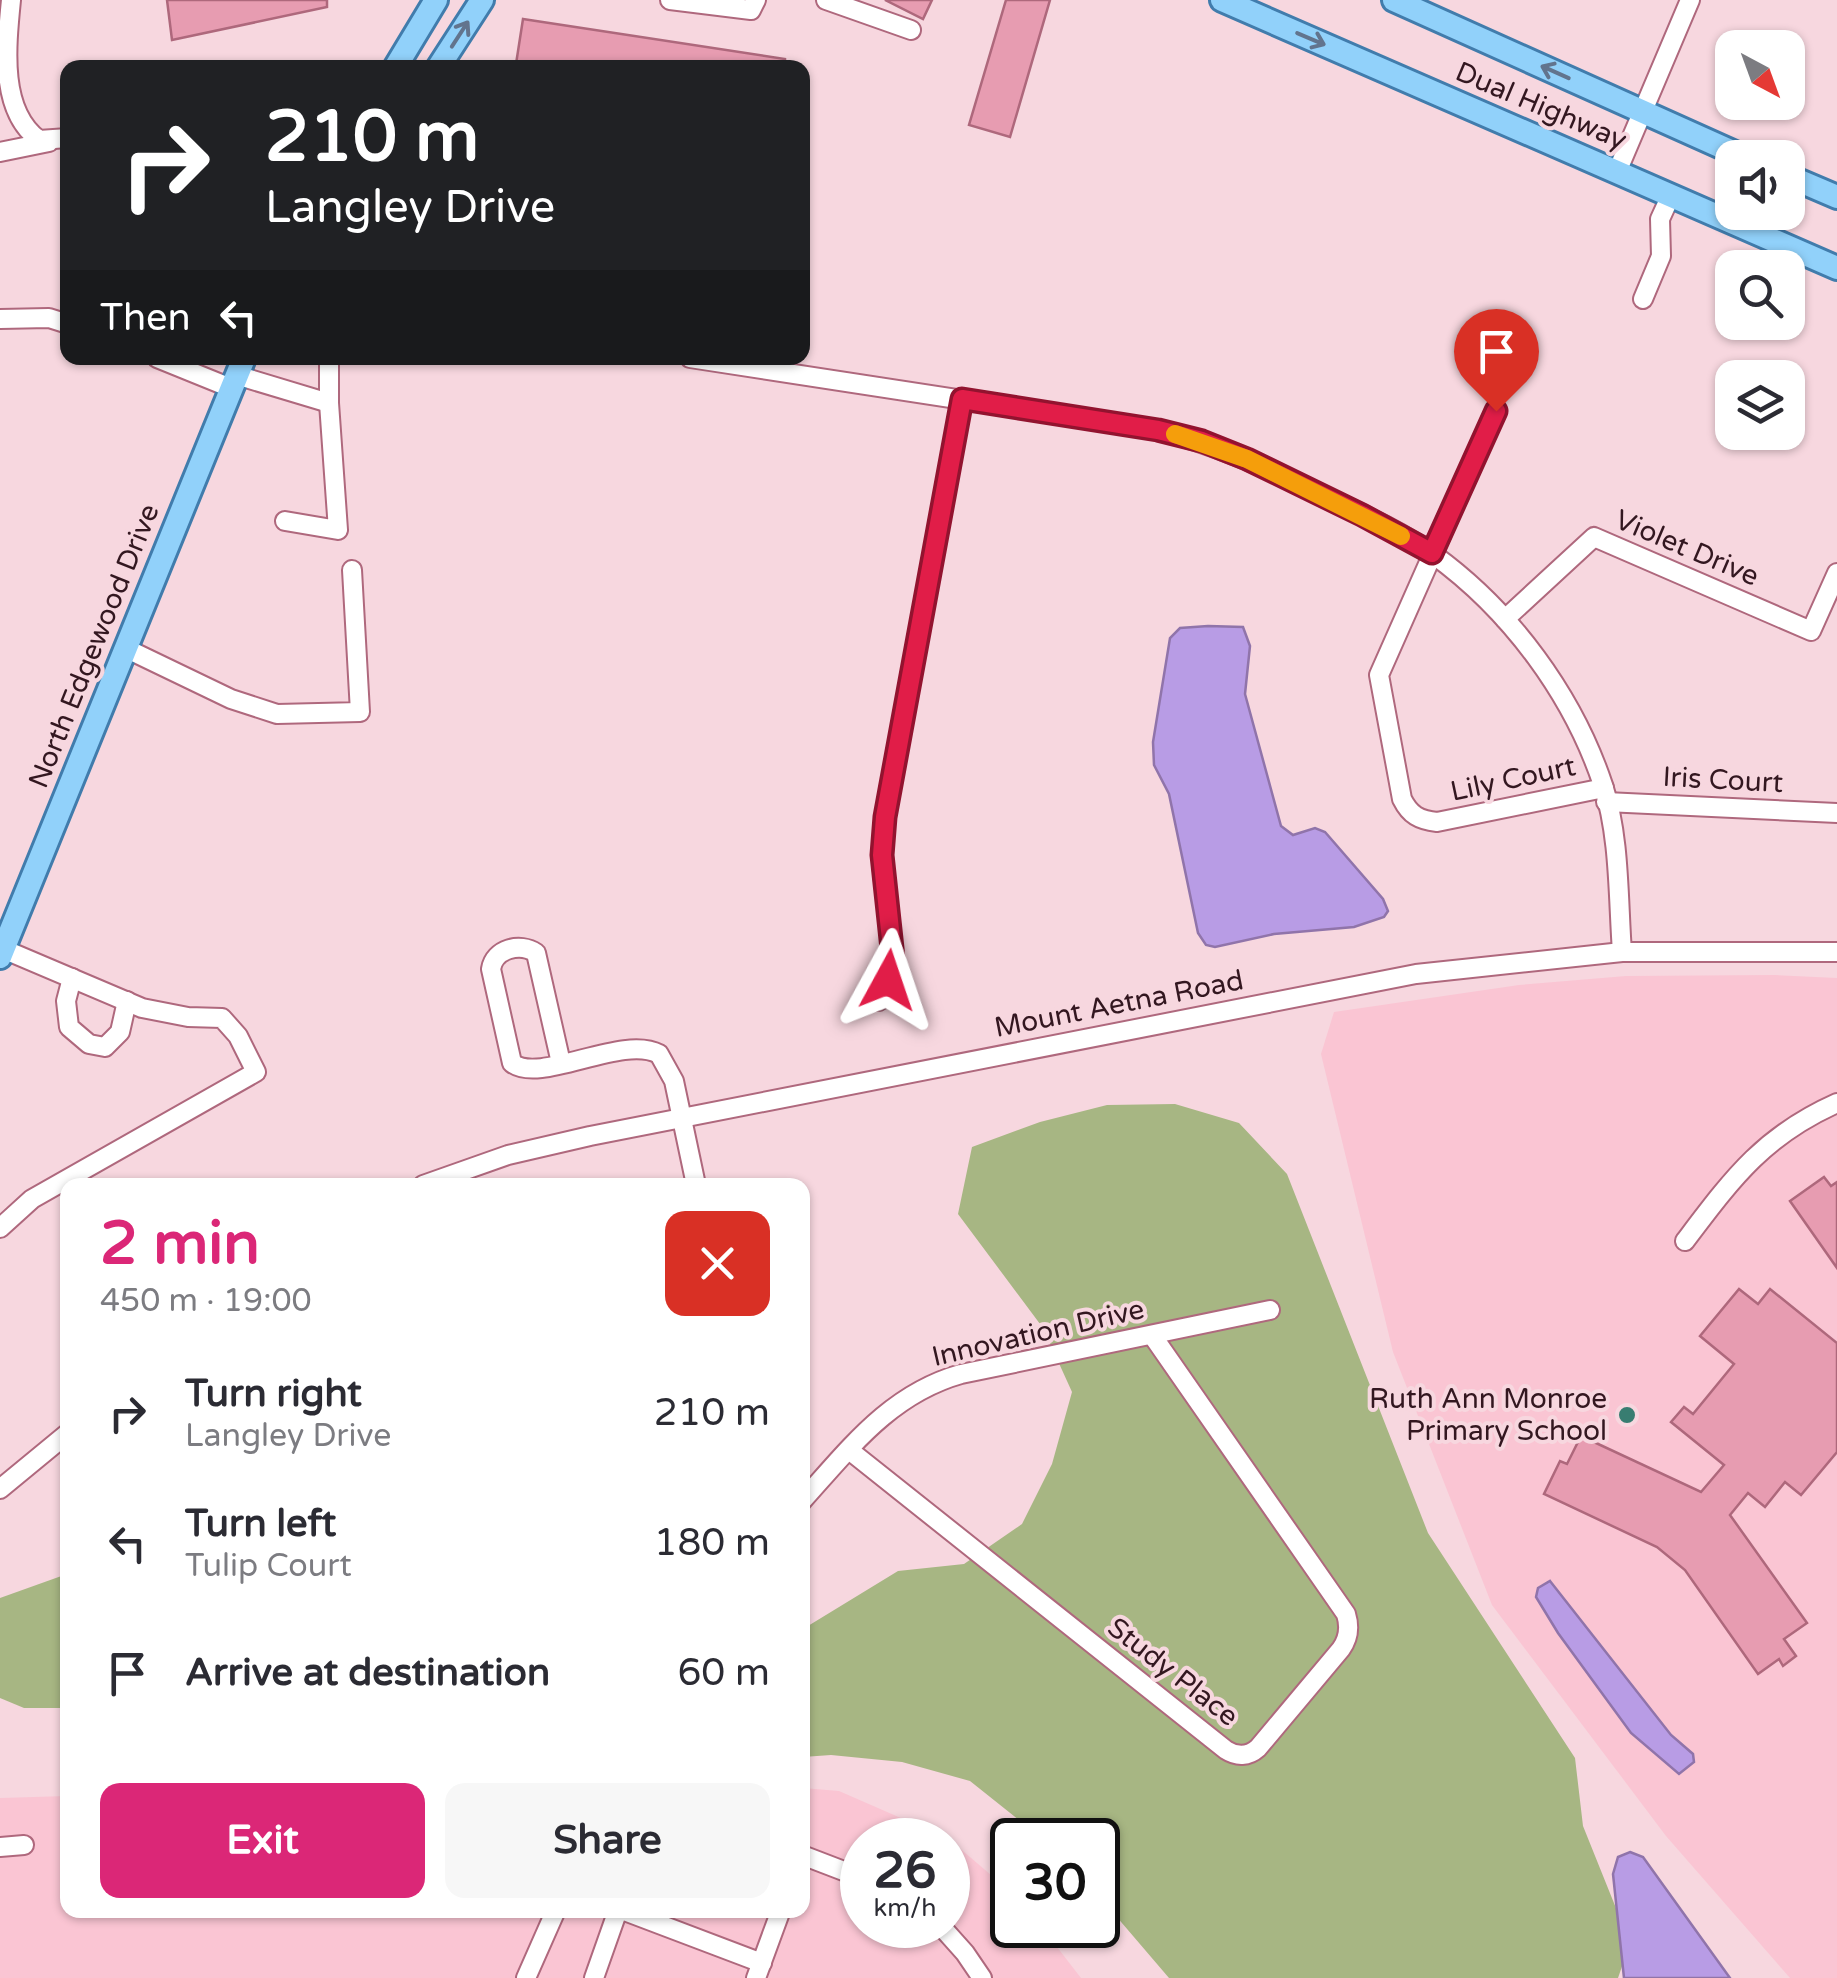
<!DOCTYPE html>
<html lang="en">
<head>
<meta charset="utf-8">
<style>
	:root { --surface:#fff; --page:#f7f7f7; --text:#2b2b33; --muted:#7c7c81; --accent:#db2777 }
	body { margin:0; font-family:"Varela Round",sans-serif; background:var(--page); color:var(--text); height:100vh; display:flex; flex-direction:column; font-size:38px; white-space:nowrap }
	* { box-sizing:border-box; margin:0 }
	p { font-size:32px; color:var(--muted) }
	.icon { flex:none; width:55px; height:55px; fill:none; stroke:currentColor; stroke-width:2; stroke-linecap:round; stroke-linejoin:round }
	.map { position:relative; flex:1; overflow:hidden }
	.side { position:absolute; left:60px; top:1178px; width:750px; height:740px; display:flex; flex-direction:column; background:var(--surface); border-radius:20px; box-shadow:0 2px 8px #0004 }
	.side>* { flex:none }
	.banner { position:absolute; left:60px; top:60px; width:750px; height:305px; border-radius:20px; box-shadow:0 2px 8px #0004; background:#202124; color:#fff; overflow:hidden }
	.needle { width:65px; rotate:139deg }
	.tools { position:absolute; left:1715px; top:30px; display:grid; gap:20px }
	.tools a { display:grid; place-items:center; width:90px; height:90px; border-radius:20px; background:var(--surface); box-shadow:0 2px 8px #0004; font-size:50px }
	.speed { position:absolute; left:840px; top:1818px; display:flex; gap:20px; font-size:50px; font-weight:700; text-align:center }
	.speed>* { display:grid; place-content:center; width:130px; height:130px; border-radius:50%; background:var(--surface); box-shadow:0 2px 8px #0004; line-height:1 }
	.speed small { font-size:25px; font-weight:400 }
	.speed .limit { border:5px solid #111; border-radius:15px; background:#fff; color:#111 }
	.pin { position:absolute; display:grid; place-items:center; width:85px; height:85px; color:#fff; margin:-102px -42px; border-radius:50% 50% 50% 0; rotate:-45deg; box-shadow:0 0 10px #0007 }
	.pin .icon { rotate:45deg }
	.me { position:absolute; width:110px; margin:-55px; rotate:5deg; stroke-linejoin:round; filter:drop-shadow(0 0 8px #0008) }
	.turn { display:flex; align-items:center; gap:35px; height:210px; padding:0 40px; font-size:45px }
	.turn .icon { width:130px; height:130px; stroke-width:2.5 }
	.turn b { display:block; font-size:70px; line-height:85px }
	.then { display:flex; align-items:center; height:95px; padding:0 40px; background:#0003; gap:20px; font-size:38px }
	.round { display:grid; place-items:center; flex:none; width:105px; height:105px; border-radius:20px; background:var(--page) }
	.headline { display:flex; align-items:center; justify-content:space-between; height:170px; padding:0 40px }
	h1 { font-size:60px; font-weight:700; line-height:75px; color:var(--accent) }
	.cta { display:flex; gap:20px; margin-top:auto; padding:20px 40px }
	.cta a { flex:1; height:115px; border-radius:20px; background:var(--accent); color:#fff; font-size:40px; font-weight:700; line-height:115px; text-align:center }
	.cta a+a { background:var(--page); color:var(--text) }
	ul { padding:0; list-style:none }
	li { display:flex; align-items:center; gap:30px; height:130px; padding:0 40px }
	li div { flex:1 }
	li b { display:block; font-size:38px }
	li em { font-style:normal }
	.map>svg:first-child { display:block }
</style>
</head>
<body>
<div class="map">
<svg width="1837" height="1978" viewBox="0 0 1837 1978">
	<rect width="100%" height="100%" fill="#f7d7df"/>
	<g fill="#fac5d3" fill-rule="evenodd">
		<path d="M1775 975 1837 978V1978H1790L1666 1836 1492 1605 1393 1352 1321 1054 1334 1012 1519 985 1626 976Z"/>
		<path d="M803 1788 839 1791 949 1839 1012 1893V1925H1040L1081 1978H0V1798L67 1796 68 1910H802ZM862 1840H948V1925H862Z"/>
	</g>
	<g fill="#a7b683">
		<path d="M1175 1104 1239 1123 1287 1174 1428 1533 1575 1758 1583 1826 1630 1943 1618 1978H1169L1098 1895V1840H1044L970 1781 902 1762 831 1755 803 1757V1629L898 1571 964 1564 1022 1524 1052 1464 1072 1392 1043 1328 958 1214 972 1147 1040 1122 1107 1105Z"/>
		<path d="M67 1574V1708H24L0 1698V1598Z"/>
	</g>
	<g fill="#b89ce5" stroke="#9074aa" stroke-width="2.5">
		<path d="M1208 626 1243 627 1250 646 1245 694 1281 826 1293 835 1315 828 1325 832 1383 899 1388 911 1384 917 1354 927 1274 934 1215 947 1206 945 1198 933 1169 794 1154 765 1153 742 1170 638 1180 628Z"/>
		<path d="M1550 1581 1671 1735 1693 1754 1694 1762 1679 1774 1631 1733 1558 1633 1536 1597 1538 1588Z"/>
		<path d="M1630 1852 1643 1857 1730 1978H1624L1613 1874 1618 1857Z"/>
	</g>
	<g fill="#e79cb1" stroke="#ae687c" stroke-width="2.5">
		<path d="M167 0H327V7L172 40Z"/>
		<path d="M885 0H932L923 19Z"/>
		<path d="M1006 0H1050L1010 137 969 125Z"/>
		<path d="M523 19 785 59V68H540L516 64Z"/>
		<path d="M1824 1177 1831 1186 1837 1182V1268L1790 1201Z"/>
		<path d="M1739 1289 1758 1304 1770 1289 1837 1343V1452L1801 1495 1785 1482 1765 1507 1748 1493 1730 1515 1807 1623 1784 1639 1796 1656 1783 1666 1779 1659 1758 1674 1685 1570 1657 1547 1544 1494 1560 1461 1567 1464 1581 1436 1701 1492 1724 1465 1671 1422 1684 1407 1693 1414 1734 1364 1700 1336Z"/>
	</g>
	<g fill="none" stroke-linecap="round" stroke-linejoin="round">
		<defs>
			<g id="minor">
				<path d="M11 0C6 50 0 111 39 140L68 138"/>
				<path d="M670 0 751 10 756 0"/>
				<path d="M826 0 911 30"/>
				<path d="M0 152 49 142"/>
				<path d="M1617 172 1690 0"/>
				<path d="M1643 299 1661 256 1660 219 1671 195"/>
				<path d="M0 319 49 318 68 324"/>
				<path d="M157 358 231 388"/>
				<path d="M690 358 1158 430C1213 444 1262 466 1313 491 1353 510 1398 529 1434 555 1511 611 1573 695 1603 785 1620 837 1618 898 1622 952"/>
				<path d="M236 375 329 403"/>
				<path d="M1496 411 1379 675 1402 799C1410 815 1419 820 1437 822L1604 788"/>
				<path d="M285 521 338 530 329 403V358"/>
				<path d="M1505 619 1594 537 1811 631 1837 573"/>
				<path d="M125 648 231 699 277 714 360 712 352 570"/>
				<path d="M1606 802 1837 813"/>
				<path d="M72 978 66 1001 69 1027 89 1044 105 1047 120 1032 127 1001"/>
				<path d="M879 1001C903 949 884 912 882 858 881 844 884 831 885 817L962 399"/>
				<path d="M561 1063 536 953C520 942 494 949 491 969L512 1063C540 1085 622 1034 659 1054L674 1081 696 1185"/>
				<path d="M423 1185 508 1155 590 1136 1416 974 1622 952H1837"/>
				<path d="M0 1228 32 1199 256 1072 238 1036 222 1018 188 1017 142 1008 3 949"/>
				<path d="M1685 1241C1732 1179 1763 1136 1837 1103"/>
				<path d="M849 1450 1226 1750C1237 1757 1248 1757 1258 1748L1341 1649C1349 1638 1350 1627 1346 1614L1152 1335"/>
				<path d="M0 1489 68 1433"/>
				<path d="M802 1501C850 1448 890 1394 961 1374L1270 1310"/>
				<path d="M0 1847 24 1845"/>
				<path d="M802 1855 862 1878"/>
				<path d="M622 1910 762 1963"/>
				<path d="M940 1925 965 1953 982 1978"/>
				<path d="M526 1978 556 1910"/>
				<path d="M594 1978 618 1910"/>
				<path d="M756 1978 781 1910"/>
			</g>
			<g id="major">
				<path d="M1222 0 1837 268"/>
				<path d="M1394 0 1746 158"/>
				<path d="M395 68 436 0"/>
				<path d="M438 68 482 0"/>
				<path d="M1788 176 1837 197"/>
				<path d="M0 957 244 358"/>
			</g>
		</defs>
		<use href="#minor" stroke="#af687d" stroke-width="22"/>
		<use href="#major" stroke="#417cac" stroke-width="28"/>
		<use href="#minor" stroke="#fff" stroke-width="18"/>
		<use href="#major" stroke="#91d1fa" stroke-width="22"/>
	</g>
	<defs><path id="oneway-shaft" d="M-6 0H5M1.5-3L5.5 0L1.5 3" fill="none" stroke-width="1.6" stroke-linecap="round" stroke-linejoin="round" transform="scale(2.5)"/></defs>
	<g stroke="#62748d">
		<use href="#oneway-shaft" transform="translate(460 34) rotate(-57)"/>
		<use href="#oneway-shaft" transform="translate(1311 39) rotate(23)"/>
		<use href="#oneway-shaft" transform="translate(1555 72) rotate(-156)"/>
	</g>
	<g fill="none" stroke-linecap="round" stroke-linejoin="round">
		<defs>
			<path id="route" d="M888 980 893 958 882 855 885 817 962 399 1158 430 1202 441 1247 459 1362 515 1432 553 1496 411"/>
		</defs>
		<use href="#route" stroke="#92132f" stroke-width="25"/>
		<use href="#route" stroke="#e11d48" stroke-width="18"/>
		<path stroke="#f59e0b" stroke-width="18" d="M1175 434 1247 459 1401 536"/>
	</g>
	<circle fill="#387d71" stroke="#f7d7df" stroke-width="4" cx="1627" cy="1415" r="10"/>
	<g text-anchor="middle" dominant-baseline="central" stroke-width="8" stroke-linejoin="round" paint-order="stroke">
		<g font-size="28" fill="#331720" stroke="#f7d7df">
			<text transform="translate(1541 106) rotate(23)">Dual Highway</text>
			<text transform="translate(1687 548) rotate(23)">Violet Drive</text>
			<text transform="translate(94 646) rotate(-68)">North Edgewood Drive</text>
			<text transform="translate(1513 779) rotate(-12)">Lily Court</text>
			<text transform="translate(1723 780) rotate(3)">Iris Court</text>
			<text transform="translate(1119 1004) rotate(-11)">Mount Aetna Road</text>
			<text transform="translate(1038 1333) rotate(-13)">Innovation Drive</text>
			<text transform="translate(1173 1672) rotate(38)">Study Place</text>
		</g>
		<g font-size="28" fill="#331720" stroke="#f7d7df" text-anchor="end">
			<text x="1607" y="1399">Ruth Ann Monroe<tspan x="1607" dy="32">Primary School</tspan></text>
		</g>
	</g>
</svg>
<div class="tools">
<a><svg class="needle" viewBox="-14 -14 28 28"><path d="M0-13l5 13h-10z" fill="#e53935"/><path d="M0 13l5-13h-10z" fill="#7c7c81"/></svg></a>
<a><svg class="icon" aria-label="sound" viewBox="0 0 24 24"><path d="M4 9h4l5-4v14l-5-4H4zM17 9q2 3 0 6"/></svg></a>
<a><svg class="icon" aria-label="search" viewBox="0 0 24 24"><circle cx="10" cy="10" r="6"/><path d="M15 15l6 6"/></svg></a>
<a><svg class="icon" aria-label="layers" viewBox="0 0 24 24"><path d="M12 4l9 5-9 5-9-5zM3 14l9 5 9-5"/></svg></a>
</div>
<div class="speed"><div>26<small>km/h</small></div><div class="limit">30</div></div>
<div class="pin" style="left:1496px;top:411px;background:#d93025"><svg class="icon" aria-label="arrive" viewBox="0 0 24 24"><path d="M6 21V4h12l-3 4 3 4H6"/></svg></div>
<svg class="me" style="left:888px;top:980px" viewBox="-20 -20 40 40"><path d="M0-17L14 15 0 8-14 15z" fill="#e11d48" stroke="#fff" stroke-width="4"/></svg>
<div class="banner">
<div class="turn"><svg class="icon" aria-label="right" viewBox="0 0 24 24"><path d="M7 20v-9h11M14 6l5 5-5 5"/></svg><div><b>210 m</b>Langley Drive</div></div>
<div class="then">Then<svg class="icon" aria-label="left" viewBox="0 0 24 24"><path d="M17 20v-9H6M10 6l-5 5 5 5"/></svg></div>
</div>
<section class="side">
<div class="headline"><div><h1>2 min</h1><p>450 m · 19:00</p></div><a class="round" style="background:#d93025;color:#fff"><svg class="icon" aria-label="close" viewBox="0 0 24 24"><path d="M6 6l12 12M18 6L6 18"/></svg></a></div>
<ul>
<li><svg class="icon" aria-label="right" viewBox="0 0 24 24"><path d="M7 20v-9h11M14 6l5 5-5 5"/></svg><div><b>Turn right</b><p>Langley Drive</p></div><em>210 m</em></li>
<li><svg class="icon" aria-label="left" viewBox="0 0 24 24"><path d="M17 20v-9H6M10 6l-5 5 5 5"/></svg><div><b>Turn left</b><p>Tulip Court</p></div><em>180 m</em></li>
<li><svg class="icon" aria-label="arrive" viewBox="0 0 24 24"><path d="M6 21V4h12l-3 4 3 4H6"/></svg><div><b>Arrive at destination</b></div><em>60 m</em></li>
</ul>
<div class="cta"><a>Exit</a><a>Share</a></div>
</section>
</div>
</body>
</html>
